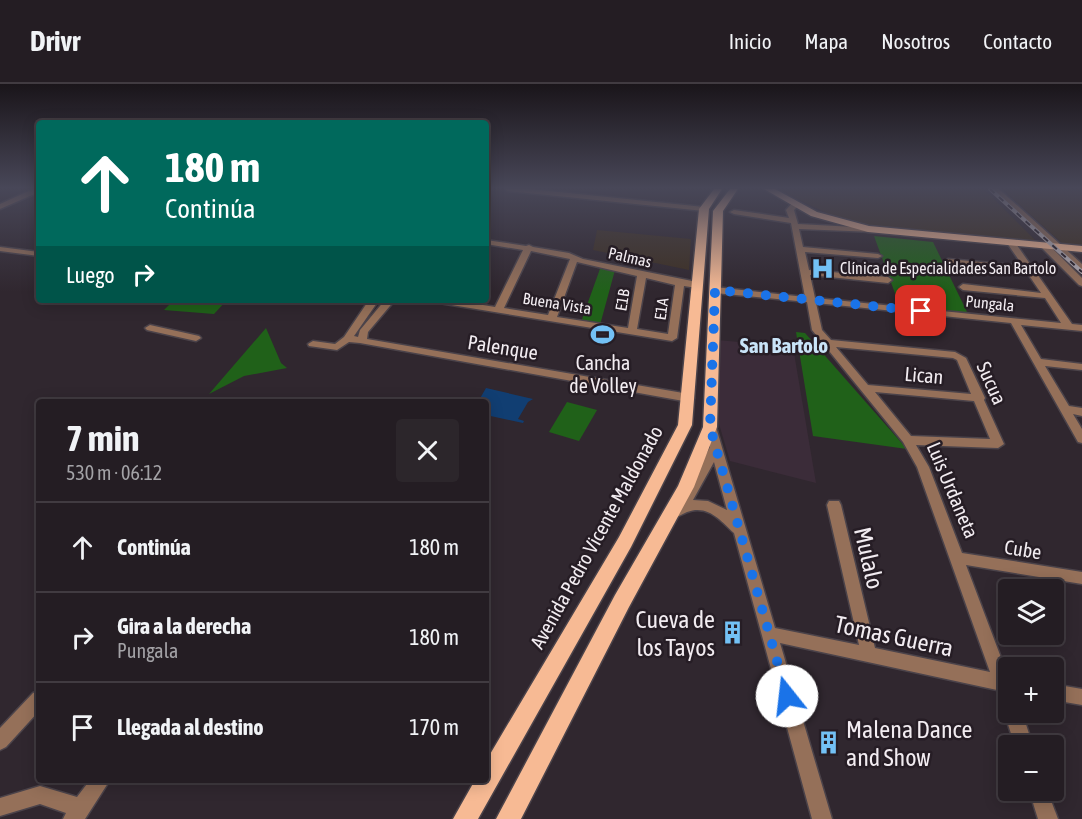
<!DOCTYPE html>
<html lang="es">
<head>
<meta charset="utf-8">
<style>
	:root { --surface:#241d23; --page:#2c262b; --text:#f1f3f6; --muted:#a3a2a6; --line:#413b41 }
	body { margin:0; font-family:"Asap Condensed",sans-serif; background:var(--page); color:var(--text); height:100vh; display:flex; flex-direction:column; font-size:22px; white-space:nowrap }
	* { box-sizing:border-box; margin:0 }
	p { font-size:20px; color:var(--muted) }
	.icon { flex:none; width:33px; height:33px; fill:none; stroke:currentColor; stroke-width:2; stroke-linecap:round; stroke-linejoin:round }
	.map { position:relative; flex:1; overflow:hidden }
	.sheet { position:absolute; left:36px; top:315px; width:453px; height:384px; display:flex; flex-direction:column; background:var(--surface); border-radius:6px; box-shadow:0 3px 15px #0003,0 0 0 2px var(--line) }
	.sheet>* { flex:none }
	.guide { position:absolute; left:36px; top:36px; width:453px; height:183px; border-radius:6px; box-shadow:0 3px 15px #0003,0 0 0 2px var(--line); background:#00695c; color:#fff; overflow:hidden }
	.controls { position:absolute; left:998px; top:495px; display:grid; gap:12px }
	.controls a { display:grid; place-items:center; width:66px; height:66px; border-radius:6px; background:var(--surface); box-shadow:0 3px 15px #0003,0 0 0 2px var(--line); font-size:30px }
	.pin { position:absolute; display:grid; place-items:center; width:51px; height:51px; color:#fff; margin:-26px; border-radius:12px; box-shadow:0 3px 9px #0006 }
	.me { position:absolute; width:66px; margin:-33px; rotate:344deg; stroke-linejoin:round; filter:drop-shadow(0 0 4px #0008) }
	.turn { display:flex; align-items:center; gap:21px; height:126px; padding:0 30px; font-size:27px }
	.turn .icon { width:78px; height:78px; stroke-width:2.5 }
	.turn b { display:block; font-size:42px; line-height:51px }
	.then { display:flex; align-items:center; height:57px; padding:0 30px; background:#0003; gap:12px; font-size:22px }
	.round { display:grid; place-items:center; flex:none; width:63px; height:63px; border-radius:6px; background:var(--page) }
	.head { display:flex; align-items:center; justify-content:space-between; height:102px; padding:0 30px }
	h1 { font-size:36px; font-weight:700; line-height:45px }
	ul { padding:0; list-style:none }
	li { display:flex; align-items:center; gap:18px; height:90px; padding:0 30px; border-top:2px solid var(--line) }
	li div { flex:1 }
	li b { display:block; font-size:22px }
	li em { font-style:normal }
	header { display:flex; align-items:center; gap:36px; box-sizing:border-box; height:84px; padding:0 30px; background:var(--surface); border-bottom:2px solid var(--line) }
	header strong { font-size:28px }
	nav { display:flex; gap:33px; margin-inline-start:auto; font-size:21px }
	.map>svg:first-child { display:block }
</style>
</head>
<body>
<header>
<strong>Drivr</strong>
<nav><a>Inicio</a><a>Mapa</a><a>Nosotros</a><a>Contacto</a></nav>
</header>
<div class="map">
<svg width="1082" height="735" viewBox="0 0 1082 735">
	<rect width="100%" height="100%" fill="#30272f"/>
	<g fill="#3d2f22">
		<path d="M777 105H984L1038 159 887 144 841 136Z"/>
		<path d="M1002 105H1082V162L1063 160Z"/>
		<path d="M597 146 691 155 689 186 593 166Z"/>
	</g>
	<path fill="#3b2c39" d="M717 256 793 263 816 399 730 377 719 340Z"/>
	<g fill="#206119">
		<path d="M874 152 933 158 968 230 900 223Z"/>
		<path d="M601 182 615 186 600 241 581 238Z"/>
		<path d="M174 216H227L214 230 164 226Z"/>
		<path d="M266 244 281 279 287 284 244 292 209 310Z"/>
		<path d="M796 248 805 249 907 365 813 352Z"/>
		<path d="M567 318 597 326 579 357 549 348Z"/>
	</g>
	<path fill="#113e72" d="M486 304 533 315 528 318 518 335 524 337 523 339 486 331V318H478Z"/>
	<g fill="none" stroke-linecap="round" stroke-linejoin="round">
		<defs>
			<g id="minor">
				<path d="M33 105H39V108L0 125V120Z"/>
				<path d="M486 105H491L486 109Z"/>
				<path d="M505 105H530L704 123 708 125 704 127 508 107Z"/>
				<path d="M992 105H999L1082 180V188Z"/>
				<path d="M793 118 800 120 794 126 798 140 874 144 878 146 874 148 799 145 803 163 878 170 882 172 878 174 805 168 809 186 888 193 892 196 888 199 810 191 815 214 1061 239 1045 214 963 206 959 203 963 200 1041 209 1026 187 948 179 944 177 948 175 1023 182 1007 159 1011 157H1014L1072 240 1082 241V247L1021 241 1041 275 1082 280V286L1045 282 1069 322 1082 324V332L1073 330 1082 345V359L1078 358 1011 239 816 219 822 246 831 256 955 268 966 274 985 314 984 316 1004 360 998 364 916 361 929 383 962 469 1082 488V500L966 481 1008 592V628H1022L1033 662H1015L1004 628 1007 622 1002 620 997 606 780 559 832 735H812L734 449C721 437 708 420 687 428 682 430 678 433 673 434L668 433 666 429C672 421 682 413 689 403 697 390 703 376 710 363L704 343 706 340 710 339 716 343 775 544 859 561 827 421 829 417H839L841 421 875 564 990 588 917 383 903 358 812 246 807 218 715 209 711 206 715 203 805 213 791 139 734 130 730 128 734 126 789 134 786 126ZM836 263 953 274 957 276 971 310 868 301ZM875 308 974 317 990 355 911 352ZM714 378 727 426 708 417 693 416Z"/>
				<path d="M486 156 526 162 529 161 533 163 569 169 583 175 697 198 701 201 697 204 684 202 677 254 672 257 433 218 431 216H453L495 223 523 166 486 160ZM531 167 570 175 548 231 504 224ZM577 178 637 192 628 244 557 233ZM646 194 675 201 668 250 637 245Z"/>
				<path d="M1042 160H1048L1082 194V202L1079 201 1042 164Z"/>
				<path d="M0 163 39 168V172L0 167Z"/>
				<path d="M369 216H379L354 252 358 253 360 246 385 216H395L368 248 367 255 689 310 694 314 689 318 360 259 349 258 337 266 309 262 308 260 313 257 335 260 344 253Z"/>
				<path d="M150 241 199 252 201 254 196 257 147 246 145 244Z"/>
				<path d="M1053 600 1082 605V621L1053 616Z"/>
				<path d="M39 607V627L6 663 0 666V644L33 609Z"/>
				<path d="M90 696H110L85 735H63L66 729 40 720 0 732V714L40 702 77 713Z"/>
				<path d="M1029 706H1047L1058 735H1038Z"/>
			</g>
			<g id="major">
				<path d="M714 105H722L709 125 692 341 631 463 478 735H453L475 696H486V677L619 453 678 341 699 125Z"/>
				<path d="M730 105H738L723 127 717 343 694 403 629 523 521 735H496L615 511 678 402 703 343 713 127Z"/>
				<path d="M764 105H775L817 128 869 142 1082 162V168L868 148 811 132Z"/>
			</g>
		</defs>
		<use href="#minor" stroke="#4b434a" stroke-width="3"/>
		<use href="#major" stroke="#4b434a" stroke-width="3"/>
		<use href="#minor" fill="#957059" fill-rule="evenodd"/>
		<use href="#major" fill="#f7ba94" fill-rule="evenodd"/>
		<defs>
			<path id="rail" d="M990 105 1082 188"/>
		</defs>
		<use href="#rail" stroke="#b5aeb4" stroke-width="4"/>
		<use href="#rail" stroke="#261d25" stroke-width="2" stroke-dasharray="6" stroke-linecap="butt"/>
	</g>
	<linearGradient id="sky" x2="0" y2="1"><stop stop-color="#1a151a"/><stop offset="0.5" stop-color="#484758"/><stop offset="1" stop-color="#484758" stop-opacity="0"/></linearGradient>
	<rect width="1082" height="208" fill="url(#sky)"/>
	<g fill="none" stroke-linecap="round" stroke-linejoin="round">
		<path stroke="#1a73e8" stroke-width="10" stroke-dasharray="0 18" d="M787 612 710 343 715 206 921 227"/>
	</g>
	<defs>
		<symbol id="hospital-bare" viewBox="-9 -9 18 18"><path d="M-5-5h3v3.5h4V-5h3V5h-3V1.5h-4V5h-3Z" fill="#73c1f5" stroke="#261d25" stroke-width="2.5" paint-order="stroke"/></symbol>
		<symbol id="stadium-bare" viewBox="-9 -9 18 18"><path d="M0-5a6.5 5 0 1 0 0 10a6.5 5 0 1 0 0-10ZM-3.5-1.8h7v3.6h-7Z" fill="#73c1f5" stroke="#261d25" stroke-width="2.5" paint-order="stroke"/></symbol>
		<symbol id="building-bare" viewBox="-9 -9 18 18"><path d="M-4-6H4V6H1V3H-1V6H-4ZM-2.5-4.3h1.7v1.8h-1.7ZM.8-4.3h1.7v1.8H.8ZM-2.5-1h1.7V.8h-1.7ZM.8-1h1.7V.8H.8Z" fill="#73c1f5" stroke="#261d25" stroke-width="2.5" paint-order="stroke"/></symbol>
	</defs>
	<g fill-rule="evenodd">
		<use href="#hospital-bare" x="806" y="168" width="33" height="33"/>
		<use href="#stadium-bare" x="586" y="234" width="33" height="33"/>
		<use href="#building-bare" x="716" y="532" width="33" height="33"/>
		<use href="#building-bare" x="812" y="642" width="33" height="33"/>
	</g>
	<g text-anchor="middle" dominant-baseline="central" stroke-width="5" stroke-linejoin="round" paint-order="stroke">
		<g font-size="16" fill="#f2ecf1" stroke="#261d25">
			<text transform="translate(630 173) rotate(13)">Palmas</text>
			<text transform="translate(622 216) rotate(-81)">E1B</text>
			<text transform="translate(557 219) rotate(9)">Buena Vista</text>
			<text transform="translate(990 219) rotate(6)">Pungala</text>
			<text transform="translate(661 225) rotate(-82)">E1A</text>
		</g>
		<g font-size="16" fill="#f2ecf1" stroke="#261d25" text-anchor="start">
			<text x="840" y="184">Clínica de Especialidades San Bartolo</text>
		</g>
		<g font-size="20" fill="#f2ecf1" stroke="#261d25">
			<text transform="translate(503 263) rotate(9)">Palenque</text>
			<text transform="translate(924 291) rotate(5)">Lican</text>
			<text transform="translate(992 299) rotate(66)">Sucua</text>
			<text transform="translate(953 406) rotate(67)">Luis Urdaneta</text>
			<text transform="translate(596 453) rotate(-61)">Avenida Pedro Vicente Maldonado</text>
			<text transform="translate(1023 465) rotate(9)">Cube</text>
		</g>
		<g font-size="20" fill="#f2ecf1" stroke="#261d25">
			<text x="603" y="278">Cancha<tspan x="603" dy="23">de Volley</tspan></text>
		</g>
		<g font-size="21" font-weight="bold" fill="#c9e4f8" stroke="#261d25">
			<text x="784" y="261">San Bartolo</text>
		</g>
		<g font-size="24" fill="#f2ecf1" stroke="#261d25">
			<text transform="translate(869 474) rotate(77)">Mulalo</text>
			<text transform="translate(894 552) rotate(12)">Tomas Guerra</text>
		</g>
		<g font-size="24" fill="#f2ecf1" stroke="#261d25" text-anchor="end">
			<text x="715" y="535">Cueva de<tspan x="715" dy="28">los Tayos</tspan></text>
			<text x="846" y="645" text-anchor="start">Malena Dance<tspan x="846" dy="28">and Show</tspan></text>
		</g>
	</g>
</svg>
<div class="controls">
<a><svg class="icon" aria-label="layers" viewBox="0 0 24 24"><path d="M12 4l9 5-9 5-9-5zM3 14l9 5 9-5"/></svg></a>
<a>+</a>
<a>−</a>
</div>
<div class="pin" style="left:921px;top:227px;background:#d93025"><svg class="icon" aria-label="arrive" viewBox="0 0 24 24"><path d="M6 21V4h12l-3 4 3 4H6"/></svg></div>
<svg class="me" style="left:787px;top:612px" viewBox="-20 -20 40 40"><circle r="19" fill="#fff"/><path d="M0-13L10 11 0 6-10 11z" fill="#1a73e8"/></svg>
<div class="guide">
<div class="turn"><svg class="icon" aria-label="ahead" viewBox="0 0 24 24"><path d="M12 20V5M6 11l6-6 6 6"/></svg><div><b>180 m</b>Continúa</div></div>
<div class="then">Luego<svg class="icon" aria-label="right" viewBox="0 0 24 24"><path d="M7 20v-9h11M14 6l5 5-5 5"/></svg></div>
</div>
<section class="sheet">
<div class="head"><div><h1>7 min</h1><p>530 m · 06:12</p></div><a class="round"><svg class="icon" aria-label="close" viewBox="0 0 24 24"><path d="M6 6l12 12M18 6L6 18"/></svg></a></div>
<ul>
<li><svg class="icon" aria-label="ahead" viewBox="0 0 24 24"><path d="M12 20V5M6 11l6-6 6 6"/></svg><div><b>Continúa</b></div><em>180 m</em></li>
<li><svg class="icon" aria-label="right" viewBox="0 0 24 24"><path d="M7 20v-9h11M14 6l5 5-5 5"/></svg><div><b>Gira a la derecha</b><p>Pungala</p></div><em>180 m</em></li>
<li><svg class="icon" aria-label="arrive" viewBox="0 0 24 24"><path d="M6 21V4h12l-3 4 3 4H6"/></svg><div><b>Llegada al destino</b></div><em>170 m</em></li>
</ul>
</section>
</div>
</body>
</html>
